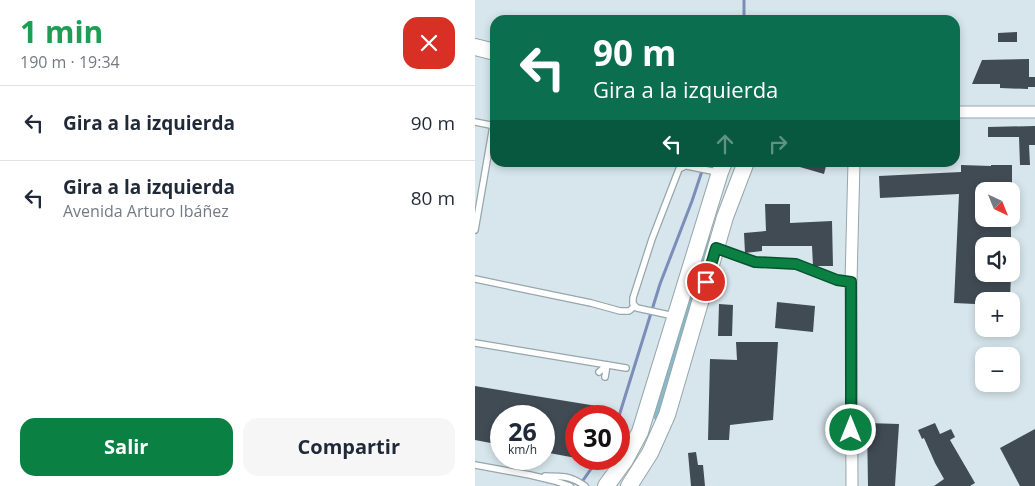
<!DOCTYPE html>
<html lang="es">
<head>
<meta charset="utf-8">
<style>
	:root { --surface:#fff; --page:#f6f6f7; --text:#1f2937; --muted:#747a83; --line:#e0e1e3; --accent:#0b8043 }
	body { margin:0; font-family:"Open Sans",sans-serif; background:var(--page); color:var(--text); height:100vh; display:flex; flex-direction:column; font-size:19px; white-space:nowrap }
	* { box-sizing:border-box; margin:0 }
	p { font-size:16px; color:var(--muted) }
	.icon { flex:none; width:28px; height:28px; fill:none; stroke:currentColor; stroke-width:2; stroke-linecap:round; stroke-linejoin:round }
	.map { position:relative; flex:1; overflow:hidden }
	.sheet { display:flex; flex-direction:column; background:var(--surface); width:475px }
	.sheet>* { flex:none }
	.top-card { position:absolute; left:15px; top:15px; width:470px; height:152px; border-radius:15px; box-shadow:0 2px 8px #0003; background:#0b6e4f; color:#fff; overflow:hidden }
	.needle { width:32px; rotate:137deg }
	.tools { position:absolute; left:500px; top:182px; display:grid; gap:10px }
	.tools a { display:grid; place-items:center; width:45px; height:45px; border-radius:10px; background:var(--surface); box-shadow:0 2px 8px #0003; font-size:25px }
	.speed { position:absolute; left:15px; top:405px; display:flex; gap:10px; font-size:25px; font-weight:700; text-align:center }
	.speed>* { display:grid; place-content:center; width:65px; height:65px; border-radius:50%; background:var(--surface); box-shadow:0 2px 8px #0003; line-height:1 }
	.speed small { font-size:12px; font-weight:400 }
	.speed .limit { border:8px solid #d22; background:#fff; color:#111 }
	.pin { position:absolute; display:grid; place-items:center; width:42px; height:42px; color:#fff; margin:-21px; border:2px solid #fff; border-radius:50%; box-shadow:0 1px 5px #0007 }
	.me { position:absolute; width:55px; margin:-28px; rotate:0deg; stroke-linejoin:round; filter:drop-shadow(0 0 4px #0008) }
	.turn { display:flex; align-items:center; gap:18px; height:105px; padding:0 20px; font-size:22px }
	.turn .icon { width:65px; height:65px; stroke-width:2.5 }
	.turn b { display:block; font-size:35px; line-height:42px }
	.lanes { display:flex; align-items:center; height:48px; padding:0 20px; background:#0003; justify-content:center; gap:25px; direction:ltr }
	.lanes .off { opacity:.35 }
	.round { display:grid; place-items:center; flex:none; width:52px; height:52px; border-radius:15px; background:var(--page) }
	.headline { display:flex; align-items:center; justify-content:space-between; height:85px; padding:0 20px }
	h1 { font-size:30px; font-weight:700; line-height:38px; color:#1e9e55 }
	.button { display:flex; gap:10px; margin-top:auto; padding:10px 20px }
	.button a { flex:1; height:58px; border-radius:15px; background:var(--accent); color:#fff; font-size:20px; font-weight:700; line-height:58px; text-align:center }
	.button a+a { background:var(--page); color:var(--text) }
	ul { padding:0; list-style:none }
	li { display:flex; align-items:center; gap:15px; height:75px; padding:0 20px; border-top:1px solid var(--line) }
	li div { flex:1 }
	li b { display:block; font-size:19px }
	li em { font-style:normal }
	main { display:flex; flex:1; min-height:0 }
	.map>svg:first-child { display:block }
</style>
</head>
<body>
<main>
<section class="sheet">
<div class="headline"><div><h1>1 min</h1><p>190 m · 19:34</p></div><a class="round" style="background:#d93025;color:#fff"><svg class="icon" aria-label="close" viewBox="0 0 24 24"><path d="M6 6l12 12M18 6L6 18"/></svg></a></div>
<ul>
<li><svg class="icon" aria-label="left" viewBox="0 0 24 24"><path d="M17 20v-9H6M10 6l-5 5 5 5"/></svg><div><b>Gira a la izquierda</b></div><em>90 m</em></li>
<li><svg class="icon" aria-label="left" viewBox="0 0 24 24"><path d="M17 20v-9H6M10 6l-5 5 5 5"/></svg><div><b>Gira a la izquierda</b><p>Avenida Arturo Ibáñez</p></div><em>80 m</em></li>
</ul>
<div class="button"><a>Salir</a><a>Compartir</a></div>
</section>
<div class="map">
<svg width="560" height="486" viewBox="0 0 560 486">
	<rect width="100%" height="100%" fill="#d6e6ec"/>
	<path fill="#87baca" d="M234 236 237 238 186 419 181 421 178 417 231 237Z"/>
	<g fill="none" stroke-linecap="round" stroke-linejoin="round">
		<g stroke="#7b8db9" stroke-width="3">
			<path d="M269 20V0"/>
			<path d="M144 416 185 284 217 201 230 162"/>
			<path d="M104 486 123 459"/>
		</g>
	</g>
	<g fill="#414b54">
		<path d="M542 32V42H523V33Z"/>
		<path d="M554 59V77H560V87H553V89L525 88V84H497L507 60Z"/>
		<path d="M560 126V145H554L555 165H545L544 137H513V127Z"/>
		<path d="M318 162H352L349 174 318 165Z"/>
		<path d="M486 165 516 166V165H537V191H506L505 219H536V246H503L502 274H536L535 301H501L500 304 479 303 484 194 405 198 404 176 486 172Z"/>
		<path d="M290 204H315V223L357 221 358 266H338L337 246H287V251L270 253 269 233 291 231Z"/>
		<path d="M302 302 340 306 338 332 300 328Z"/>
		<path d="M244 304 258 305 257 336H243Z"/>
		<path d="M261 342H303L298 420 255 425 254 440H233L235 359 262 360Z"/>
		<path d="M0 386 42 393 134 408 132 416H101V458L69 452V416H26V445L0 440Z"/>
		<path d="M392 423 424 424 420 486H393Z"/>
		<path d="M460 423 465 434 476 429 480 437 475 440 500 483 495 486H459L469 479 460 463 449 438 447 439 443 430Z"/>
		<path d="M560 429V486H545L525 448Z"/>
		<path d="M221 452 223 465H228L230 486H216L213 453Z"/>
	</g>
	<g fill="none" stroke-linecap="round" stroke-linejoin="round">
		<defs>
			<g id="lane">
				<path d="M0 122 20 126"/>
				<path d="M200 162 207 167"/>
				<path d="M0 230 18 126"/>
				<path d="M243 249 280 262 321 264 362 280 376 282"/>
				<path d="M0 279 116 303 145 311H154L160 306"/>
				<path d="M199 316 162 308 158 304V298L177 239 204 169 210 166H212L242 172"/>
				<path d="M0 343 151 368"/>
				<path d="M124 372 132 365"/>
				<path d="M130 377 132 365"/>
				<path d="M0 465 55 475 80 481 95 486"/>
				<path d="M70 476C89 477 94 475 110 486"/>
			</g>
			<g id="street">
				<path d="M480 112H560"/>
				<path d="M377 486 376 282 379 162"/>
			</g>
			<g id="secondary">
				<path d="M0 47 20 52"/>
				<path d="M131 486 150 460 165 432 245 172 249 162"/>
				<path d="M154 486 175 453 192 415 250 217 271 162"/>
			</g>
		</defs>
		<use href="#lane" stroke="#96a6ab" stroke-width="8"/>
		<use href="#street" stroke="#96a6ab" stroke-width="13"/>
		<use href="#secondary" stroke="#96a6ab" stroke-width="18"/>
		<use href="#lane" stroke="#fff" stroke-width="5.5"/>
		<use href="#street" stroke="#fff" stroke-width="11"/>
		<use href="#secondary" stroke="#fff" stroke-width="16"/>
	</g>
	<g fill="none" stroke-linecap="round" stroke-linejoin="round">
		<defs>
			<path id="route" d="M231 282 241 248 280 262 321 264 362 280 376 282V430"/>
		</defs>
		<use href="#route" stroke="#07532c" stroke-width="12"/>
		<use href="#route" stroke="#0b8043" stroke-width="9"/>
	</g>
</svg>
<div class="tools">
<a><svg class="needle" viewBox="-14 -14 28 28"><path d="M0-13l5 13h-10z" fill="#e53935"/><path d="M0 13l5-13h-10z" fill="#747a83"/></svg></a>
<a><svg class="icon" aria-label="sound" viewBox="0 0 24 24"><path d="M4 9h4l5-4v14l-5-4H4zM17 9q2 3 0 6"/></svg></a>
<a>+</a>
<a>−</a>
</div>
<div class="speed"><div>26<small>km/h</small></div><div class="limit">30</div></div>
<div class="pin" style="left:231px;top:282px;background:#d93025"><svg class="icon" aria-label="arrive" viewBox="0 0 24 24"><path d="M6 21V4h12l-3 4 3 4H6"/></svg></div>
<svg class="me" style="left:376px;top:430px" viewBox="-20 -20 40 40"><circle r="17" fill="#0b8043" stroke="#fff" stroke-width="3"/><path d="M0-11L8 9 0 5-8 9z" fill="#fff"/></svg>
<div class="top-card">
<div class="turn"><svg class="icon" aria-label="left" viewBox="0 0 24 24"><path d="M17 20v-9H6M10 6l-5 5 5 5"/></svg><div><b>90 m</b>Gira a la izquierda</div></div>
<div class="lanes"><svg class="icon" aria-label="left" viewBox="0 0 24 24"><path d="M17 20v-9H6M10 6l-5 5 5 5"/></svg><svg class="icon off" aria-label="ahead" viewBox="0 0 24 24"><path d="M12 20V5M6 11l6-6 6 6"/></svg><svg class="icon off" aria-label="right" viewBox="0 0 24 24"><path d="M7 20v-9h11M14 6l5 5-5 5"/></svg></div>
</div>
</div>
</main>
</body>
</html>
